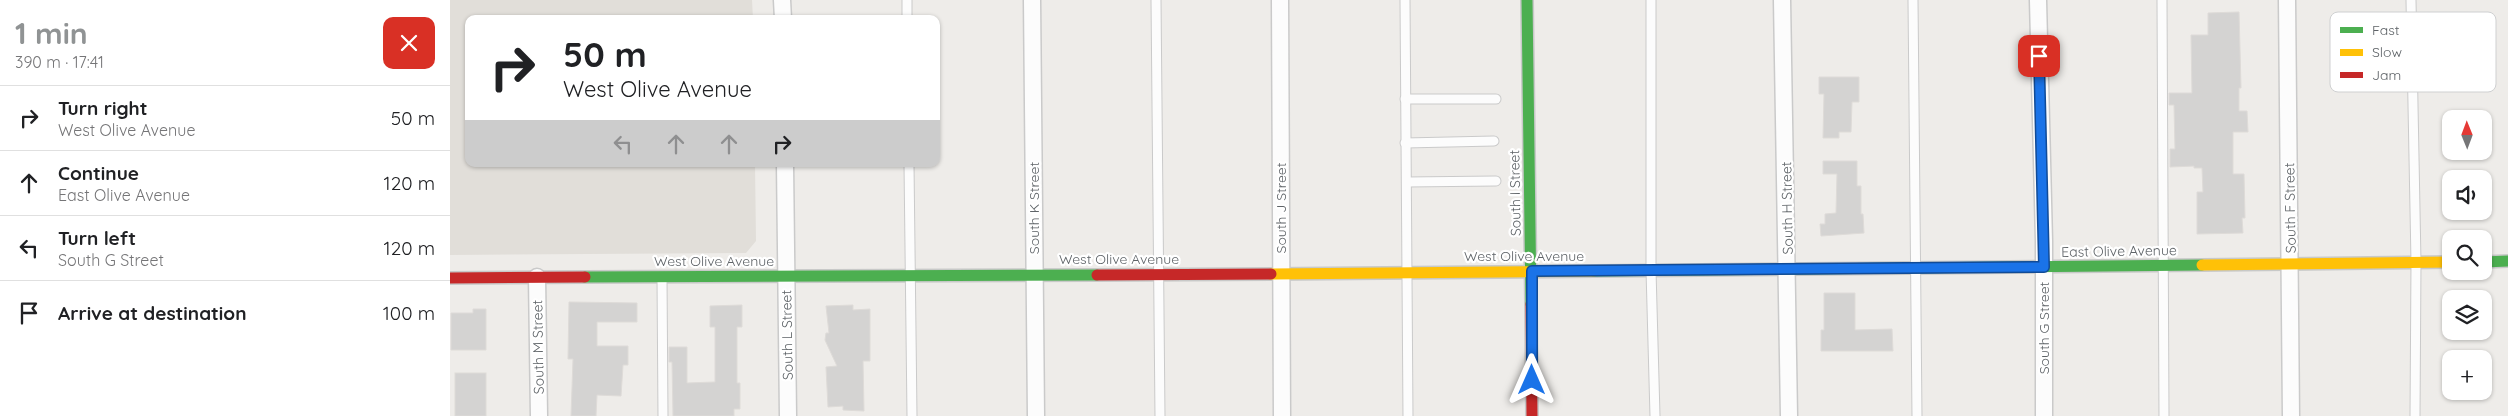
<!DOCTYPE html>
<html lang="en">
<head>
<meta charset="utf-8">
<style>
	:root { --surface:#fff; --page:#f6f6f6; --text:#202124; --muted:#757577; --line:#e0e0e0; --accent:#909394 }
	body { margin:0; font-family:Quicksand,sans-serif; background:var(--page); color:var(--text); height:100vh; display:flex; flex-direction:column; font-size:19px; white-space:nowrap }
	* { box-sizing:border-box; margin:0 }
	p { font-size:16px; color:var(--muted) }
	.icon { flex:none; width:28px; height:28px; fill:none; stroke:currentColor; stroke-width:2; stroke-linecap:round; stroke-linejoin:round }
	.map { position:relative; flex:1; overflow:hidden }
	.sheet { display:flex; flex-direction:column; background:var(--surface); width:450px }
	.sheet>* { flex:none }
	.guide { position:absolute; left:15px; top:15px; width:475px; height:152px; border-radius:10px; box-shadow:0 1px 4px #0004; background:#fff; color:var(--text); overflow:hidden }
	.needle { width:32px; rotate:359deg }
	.tools { position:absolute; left:1992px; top:110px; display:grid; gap:10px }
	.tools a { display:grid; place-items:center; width:50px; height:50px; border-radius:10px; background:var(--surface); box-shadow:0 1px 4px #0004; font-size:25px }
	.pin { position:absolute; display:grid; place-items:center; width:42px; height:42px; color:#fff; margin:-21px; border-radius:10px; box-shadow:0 2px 8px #0006 }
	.me { position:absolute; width:55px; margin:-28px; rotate:0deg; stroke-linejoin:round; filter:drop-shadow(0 0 4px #0008) }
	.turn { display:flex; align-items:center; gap:18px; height:105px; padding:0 15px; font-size:22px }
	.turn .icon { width:65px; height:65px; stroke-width:2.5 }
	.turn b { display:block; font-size:35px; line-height:42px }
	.lanes { display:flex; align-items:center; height:48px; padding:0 15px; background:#0003; justify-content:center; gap:25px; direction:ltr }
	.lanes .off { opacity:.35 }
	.round { display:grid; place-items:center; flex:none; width:52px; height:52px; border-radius:10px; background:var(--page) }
	.head { display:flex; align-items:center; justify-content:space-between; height:85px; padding:0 15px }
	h1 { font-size:30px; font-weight:700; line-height:38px; color:var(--accent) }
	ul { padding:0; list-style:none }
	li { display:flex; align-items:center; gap:15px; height:65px; padding:0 15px; border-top:1px solid var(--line) }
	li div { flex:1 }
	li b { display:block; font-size:19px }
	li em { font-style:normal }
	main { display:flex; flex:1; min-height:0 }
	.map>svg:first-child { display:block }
</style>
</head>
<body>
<main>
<section class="sheet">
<div class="head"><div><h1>1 min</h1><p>390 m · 17:41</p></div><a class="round" style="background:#d93025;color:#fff"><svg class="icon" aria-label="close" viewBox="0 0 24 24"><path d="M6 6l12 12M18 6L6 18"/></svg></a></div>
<ul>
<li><svg class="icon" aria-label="right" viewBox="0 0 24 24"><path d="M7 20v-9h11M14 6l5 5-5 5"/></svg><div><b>Turn right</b><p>West Olive Avenue</p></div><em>50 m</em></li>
<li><svg class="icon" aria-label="ahead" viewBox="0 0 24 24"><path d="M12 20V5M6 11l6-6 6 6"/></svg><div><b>Continue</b><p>East Olive Avenue</p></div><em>120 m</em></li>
<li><svg class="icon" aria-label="left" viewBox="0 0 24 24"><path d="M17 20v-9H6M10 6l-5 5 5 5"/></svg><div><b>Turn left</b><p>South G Street</p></div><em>120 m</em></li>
<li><svg class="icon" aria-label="arrive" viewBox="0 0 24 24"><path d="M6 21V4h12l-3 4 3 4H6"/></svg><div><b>Arrive at destination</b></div><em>100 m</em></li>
</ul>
</section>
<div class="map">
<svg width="2058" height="416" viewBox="0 0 2058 416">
	<rect width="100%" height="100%" fill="#eeece9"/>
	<path fill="#e1ded9" d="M0 0H302L303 19H19V164H305L306 241 296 253 0 255Z"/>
	<g fill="#d4d3d2" stroke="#dedbd8">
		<path d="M1789 12 1791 88H1789V111H1797L1798 132H1783V174H1794L1795 218H1792L1793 233 1747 234V192H1753L1752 168H1744V166L1720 167V149H1725L1724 105H1719V93H1742L1741 35H1758V13Z"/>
		<path d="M1369 77H1409V102H1402L1401 132H1389V138H1373L1374 94H1369Z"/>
		<path d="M1373 161H1407V186H1411V214H1413L1414 233 1371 236 1370 224H1375V214L1386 213 1387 174H1373Z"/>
		<path d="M1374 293H1405V330L1442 329 1443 351H1371V330H1374Z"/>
		<path d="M119 302 187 303V322H147V346H178V365H173L171 396 147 395 146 416H121L123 359H118Z"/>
		<path d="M292 305V327H287V383H290V409H284V416H223L222 362H219V347H237V383L265 382V327H260V306Z"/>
		<path d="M403 305V310L420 309V361H413L414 411 393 410V406L378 407 376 367 387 366 375 340 376 333H379L376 306Z"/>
		<path d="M23 309H36V350H1V313H23Z"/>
		<rect x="5" y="373" width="31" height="43"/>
	</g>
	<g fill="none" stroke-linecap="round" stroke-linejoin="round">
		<defs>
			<g id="lane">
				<path d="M457 0V19"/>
				<path d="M706 0 710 416"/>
				<path d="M955 0 958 416"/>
				<path d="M1201 0V270L1205 416"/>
				<path d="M1463 0 1467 416"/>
				<path d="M1712 0 1714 416"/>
				<path d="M1961 0 1966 262 1965 416"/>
				<path d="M955 99H1046"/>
				<path d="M955 143 1044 141"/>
				<path d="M459 164 462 416"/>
				<path d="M957 182 1046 181"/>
				<path d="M212 277 213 416"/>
			</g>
			<g id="street">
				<path d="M332 0 333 19"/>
				<path d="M582 0 586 416"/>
				<path d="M830 0 832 416"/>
				<path d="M1332 0 1339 416"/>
				<path d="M1588 0 1594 241V416"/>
				<path d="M1837 0 1841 416"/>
				<path d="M335 164 338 416"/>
				<path d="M87 277 89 416"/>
			</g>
			<g id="fast">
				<path d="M1077 0 1081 304"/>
				<path d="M2034 262 2058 261"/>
				<path d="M1144 271 1752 265"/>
				<path d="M135 277 647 275"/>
			</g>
			<g id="slow">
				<path d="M1752 265 2001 262"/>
				<path d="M821 274 1144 271"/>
			</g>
			<g id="jam">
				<path d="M647 275 821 274"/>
				<path d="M0 278 135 277"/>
				<path d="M1081 304 1082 416"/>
			</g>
		</defs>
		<use href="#lane" stroke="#cacaca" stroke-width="11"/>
		<use href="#street" stroke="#cacaca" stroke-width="19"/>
		<use href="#fast" stroke="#c8c9c8" stroke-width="14"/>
		<use href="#slow" stroke="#c8c9c8" stroke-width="14"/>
		<use href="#jam" stroke="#c8c9c8" stroke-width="14"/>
		<use href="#lane" stroke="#fcfcfc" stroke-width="9"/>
		<use href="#street" stroke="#fcfcfc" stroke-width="16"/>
		<use href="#fast" stroke="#4caf50" stroke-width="11"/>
		<use href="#slow" stroke="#ffc107" stroke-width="11"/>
		<use href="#jam" stroke="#c62828" stroke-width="11"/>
	</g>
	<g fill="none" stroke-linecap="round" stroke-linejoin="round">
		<defs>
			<path id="route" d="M1082 380V271L1594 267 1589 56"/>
		</defs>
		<use href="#route" stroke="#114b97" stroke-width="12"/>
		<use href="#route" stroke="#1a73e8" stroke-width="9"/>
	</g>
	<g text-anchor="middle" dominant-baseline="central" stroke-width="4.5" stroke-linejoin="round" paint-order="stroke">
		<g font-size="14" fill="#5e6367" stroke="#fff">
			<text transform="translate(1065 193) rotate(-91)">South I Street</text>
			<text transform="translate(584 208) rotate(-90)">South K Street</text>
			<text transform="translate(831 208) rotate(-90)">South J Street</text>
			<text transform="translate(1337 208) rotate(-91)">South H Street</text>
			<text transform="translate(1840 208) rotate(-91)">South F Street</text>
			<text transform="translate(1669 251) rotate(-1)">East Olive Avenue</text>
			<text x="1074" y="256">West Olive Avenue</text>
			<text x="669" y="259">West Olive Avenue</text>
			<text x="264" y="261">West Olive Avenue</text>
			<text transform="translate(1594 328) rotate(-90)">South G Street</text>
			<text transform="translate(337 335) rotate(-91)">South L Street</text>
			<text transform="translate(88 347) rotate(-91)">South M Street</text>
		</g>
	</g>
	<rect x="1880" y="12" width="166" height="80" rx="8" fill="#fff" stroke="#cfd0d1" stroke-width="1"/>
	<rect x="1890" y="27" width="23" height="6" fill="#4caf50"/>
	<rect x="1890" y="49" width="23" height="7" fill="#ffc107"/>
	<rect x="1890" y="72" width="23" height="6" fill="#c62828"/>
	<g font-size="14" fill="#5e6367">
		<text x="1922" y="35">Fast</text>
		<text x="1922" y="57">Slow</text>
		<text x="1922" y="80">Jam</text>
	</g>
</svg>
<div class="tools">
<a><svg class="needle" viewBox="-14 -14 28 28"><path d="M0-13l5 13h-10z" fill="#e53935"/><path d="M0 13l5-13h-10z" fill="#757577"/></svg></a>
<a><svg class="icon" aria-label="sound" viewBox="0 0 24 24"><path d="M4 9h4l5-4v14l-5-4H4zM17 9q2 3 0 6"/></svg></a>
<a><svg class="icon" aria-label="search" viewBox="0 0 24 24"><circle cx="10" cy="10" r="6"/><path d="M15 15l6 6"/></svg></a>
<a><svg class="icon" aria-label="layers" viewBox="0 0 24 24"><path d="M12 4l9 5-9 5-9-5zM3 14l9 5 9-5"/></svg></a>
<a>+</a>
</div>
<div class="pin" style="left:1589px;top:56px;background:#d93025"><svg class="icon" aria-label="arrive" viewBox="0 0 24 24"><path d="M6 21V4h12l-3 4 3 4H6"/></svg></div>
<svg class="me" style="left:1082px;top:380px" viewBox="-20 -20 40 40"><path d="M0-17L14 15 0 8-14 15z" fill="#1a73e8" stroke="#fff" stroke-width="4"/></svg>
<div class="guide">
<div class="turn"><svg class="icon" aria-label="right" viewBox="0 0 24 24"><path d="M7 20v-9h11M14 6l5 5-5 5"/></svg><div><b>50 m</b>West Olive Avenue</div></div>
<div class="lanes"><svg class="icon off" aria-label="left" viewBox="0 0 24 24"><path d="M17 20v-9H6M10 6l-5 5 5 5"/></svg><svg class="icon off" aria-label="ahead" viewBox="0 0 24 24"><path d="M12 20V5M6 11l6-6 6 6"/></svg><svg class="icon off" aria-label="ahead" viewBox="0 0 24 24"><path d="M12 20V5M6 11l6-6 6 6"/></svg><svg class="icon" aria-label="right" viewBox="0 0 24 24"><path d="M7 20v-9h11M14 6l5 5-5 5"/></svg></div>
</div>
</div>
</main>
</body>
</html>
